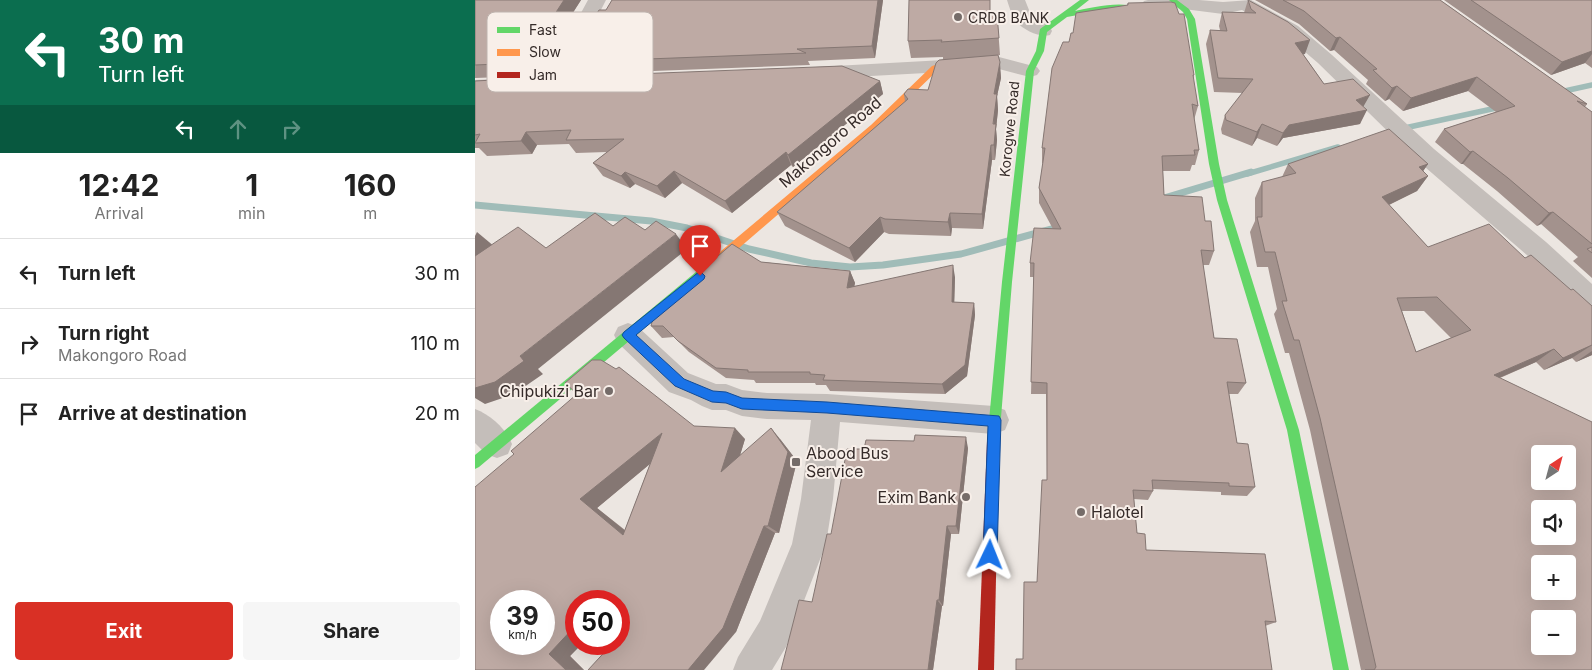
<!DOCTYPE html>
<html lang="en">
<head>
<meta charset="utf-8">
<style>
	:root { --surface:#fff; --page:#f6f6f6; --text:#222; --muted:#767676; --line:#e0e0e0; --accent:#d93025 }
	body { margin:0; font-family:Inter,sans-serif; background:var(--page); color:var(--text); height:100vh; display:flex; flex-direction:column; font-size:19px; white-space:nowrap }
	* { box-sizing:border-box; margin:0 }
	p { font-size:16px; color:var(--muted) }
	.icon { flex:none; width:28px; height:28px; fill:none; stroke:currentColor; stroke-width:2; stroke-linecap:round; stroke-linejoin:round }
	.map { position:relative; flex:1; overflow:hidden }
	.panel { display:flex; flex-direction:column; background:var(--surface); width:475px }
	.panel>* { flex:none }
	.top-card { background:#0b6e4f; color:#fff; overflow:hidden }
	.needle { width:32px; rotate:36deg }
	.fabs { position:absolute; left:1056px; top:445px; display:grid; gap:10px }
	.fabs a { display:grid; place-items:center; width:45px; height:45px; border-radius:5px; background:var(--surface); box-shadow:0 5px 20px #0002; font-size:25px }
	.speed { position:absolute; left:15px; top:590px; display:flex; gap:10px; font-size:25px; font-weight:700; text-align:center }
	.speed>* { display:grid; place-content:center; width:65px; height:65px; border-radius:50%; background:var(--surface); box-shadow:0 5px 20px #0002; line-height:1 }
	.speed small { font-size:12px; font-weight:400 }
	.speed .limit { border:8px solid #d22; background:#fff; color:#111 }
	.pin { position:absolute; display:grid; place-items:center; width:42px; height:42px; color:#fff; margin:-51px -21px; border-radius:50% 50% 50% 0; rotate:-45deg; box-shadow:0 0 5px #0007 }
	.pin .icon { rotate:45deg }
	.me { position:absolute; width:55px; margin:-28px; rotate:2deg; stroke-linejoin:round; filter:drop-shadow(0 0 4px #0008) }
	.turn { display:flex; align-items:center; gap:18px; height:105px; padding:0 15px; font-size:22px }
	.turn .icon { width:65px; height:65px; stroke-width:2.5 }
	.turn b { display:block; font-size:35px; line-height:42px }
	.lanes { display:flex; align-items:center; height:48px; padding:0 15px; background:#0003; justify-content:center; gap:25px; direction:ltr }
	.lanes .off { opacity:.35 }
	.eta { display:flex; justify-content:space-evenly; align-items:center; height:85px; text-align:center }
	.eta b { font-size:30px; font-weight:700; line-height:35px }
	.primary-button { display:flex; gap:10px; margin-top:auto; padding:10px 15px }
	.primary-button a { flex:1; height:58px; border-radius:5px; background:var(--accent); color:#fff; font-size:20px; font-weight:700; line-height:58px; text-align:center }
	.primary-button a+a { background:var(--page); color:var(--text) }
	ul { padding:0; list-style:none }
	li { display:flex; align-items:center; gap:15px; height:70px; padding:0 15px; border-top:1px solid var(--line) }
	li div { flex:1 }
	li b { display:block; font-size:19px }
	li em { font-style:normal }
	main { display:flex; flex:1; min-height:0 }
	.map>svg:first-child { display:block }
</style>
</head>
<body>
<main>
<section class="panel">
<div class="top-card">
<div class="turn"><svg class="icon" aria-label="left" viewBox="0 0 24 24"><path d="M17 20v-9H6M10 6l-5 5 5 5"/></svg><div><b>30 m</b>Turn left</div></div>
<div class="lanes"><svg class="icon" aria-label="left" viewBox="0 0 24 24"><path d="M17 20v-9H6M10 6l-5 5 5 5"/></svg><svg class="icon off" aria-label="ahead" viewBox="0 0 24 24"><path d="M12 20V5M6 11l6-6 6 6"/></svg><svg class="icon off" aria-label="right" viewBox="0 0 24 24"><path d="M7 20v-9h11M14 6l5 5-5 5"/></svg></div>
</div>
<div class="eta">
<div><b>12:42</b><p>Arrival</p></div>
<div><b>1</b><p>min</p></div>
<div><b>160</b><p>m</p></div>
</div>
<ul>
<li><svg class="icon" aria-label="left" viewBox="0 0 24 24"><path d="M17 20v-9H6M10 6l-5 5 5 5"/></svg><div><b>Turn left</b></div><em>30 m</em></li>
<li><svg class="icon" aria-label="right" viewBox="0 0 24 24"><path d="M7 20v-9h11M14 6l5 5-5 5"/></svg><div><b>Turn right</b><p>Makongoro Road</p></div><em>110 m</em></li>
<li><svg class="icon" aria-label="arrive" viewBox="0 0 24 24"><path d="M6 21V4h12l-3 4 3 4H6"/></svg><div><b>Arrive at destination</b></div><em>20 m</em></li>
</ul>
<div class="primary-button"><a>Exit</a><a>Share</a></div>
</section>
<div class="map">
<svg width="1117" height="670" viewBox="0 0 1117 670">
	<rect width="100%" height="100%" fill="#ece6e1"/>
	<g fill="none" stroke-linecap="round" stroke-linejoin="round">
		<g stroke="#a0bcb8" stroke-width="5.5">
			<path d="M1085 92 1117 85"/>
			<path d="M925 129 1026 107"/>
			<path d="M772 174 863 147"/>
		</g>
		<g stroke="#a0bcb8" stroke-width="7">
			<path d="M689 198 776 172"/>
			<path d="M0 205 176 221 212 228 274 249 336 263 375 267 408 265 486 254 587 226"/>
		</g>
		<g fill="#c4beba" fill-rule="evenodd">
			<path d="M113 0H131L92 77 100 78 103 83 100 88 78 90 0 92V80L71 77Z"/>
			<path d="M532 0H550L556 15 575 27 577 31 575 35C564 38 546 29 539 19 536 13 534 6 532 0Z"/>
			<path d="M673 0H724L748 2 776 0 823 26 857 55 959 149 1071 242 1117 284V311L1108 308 1053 256 943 161 843 63 809 34 767 10 748 14 701 8 675 10 669 9 666 5 669 1Z"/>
			<path d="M524 57 562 67 565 71 562 75 555 77 524 69 341 79 334 77 331 73 334 69 341 67Z"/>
			<path d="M153 323 163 327 213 373 241 384H251L267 390 292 393 352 394 519 406 530 410 534 420 530 430 519 434 365 422 358 499 351 544 311 647 297 670H258L263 657 285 621 317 544 326 499 336 420 292 419 267 416 251 410H237L227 406 216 400 194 392 143 343 139 335 143 327Z"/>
			<path d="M0 409C16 415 30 428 37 444L33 454 22 458 11 454 0 443Z"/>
		</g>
		<g fill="#63d668" fill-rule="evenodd">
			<path d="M605 0H614L600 11C615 8 648 0 661 8L657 10 635 9 592 17 572 32 569 51 559 71 537 282 524 442 522 446 518 448 514 446 512 442 527 282 551 71 561 51 565 29Z"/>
			<path d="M694 0H702L714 9 720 19 744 164 752 200 824 430 874 670H858L812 430 742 200 734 164 712 19 708 12Z"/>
			<path d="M231 266 235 267 236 270 235 273 4 467 0 469V455L227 267Z"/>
		</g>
		<path fill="#ff974d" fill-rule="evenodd" d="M460 65 464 68 463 70 402 129 235 273H227L226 270 227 267 396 125 457 66Z"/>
		<path fill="#b3261e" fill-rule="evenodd" d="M518 436 522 438 524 442 519 670H503L512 442 514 438Z"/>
	</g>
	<g fill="#a3928d" fill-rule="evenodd">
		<path d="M0 0H106L83 36H80L74 47H72L56 76 0 78Z"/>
		<path d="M137 0H408L400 58 333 61 335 65 101 74 93 62 131 10Z"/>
		<path d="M773 0 830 54H828L849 84 888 107 885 124 808 138 802 146 782 138 777 146 747 134 746 129 750 115 768 93 739 92 731 44 735 30H745L744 26 747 12 769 13Z"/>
		<path d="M780 0H965L1112 104 1110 107 1117 112V278L1098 261 1103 257 1066 224 1062 226 1022 191 988 164H986L960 142 969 129 1021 112 993 91 928 111 914 99 910 101 891 84 893 80 859 50 855 51 824 24Z"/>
		<path d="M969 0H1117V68L1110 63 1076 75Z"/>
		<path d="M653 3 719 75 718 80 723 106 719 120 724 150 720 165H717L715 171H688L689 195 730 221 739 251 734 265H728L739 338 771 383 763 394H754L762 443 780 487 772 496 746 495V492L678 489V491L673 500 659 499 662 533 671 550 801 622 790 626 548 659 562 582 572 480 571 394H556L559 277H555V263L578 229 564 203V188L568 163H567V148L594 42 598 33 652 5Z"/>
		<path d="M515 14H522L525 55H523L526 78 522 96 523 110 521 129 522 140 520 160H517L508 229 477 228 476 236 414 234 409 232 380 262 310 226 302 212 430 102 429 94 453 90 468 59V57L436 58 433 41Z"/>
		<path d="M37 79 42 85 405 81 408 94 318 167 316 165 257 213 207 183 190 198 160 184 155 188 128 176 118 163 132 152 101 153 94 144 62 145 57 154 12 156 4 148H0V81Z"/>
		<path d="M813 164H953L948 171 953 176 942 191 914 205 953 247 1050 258 1096 290 1117 306V355L1101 362 1097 358 1069 370 1061 362 1025 378 1117 670H886L835 430 814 353H810L799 314 802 309 793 267H782L775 232 780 221V198L787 182 807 177ZM927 311H949L976 338 941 352Z"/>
		<path d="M286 262 375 271 380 283 379 286 480 277 479 302 499 303 500 315 492 376 470 394 355 391 351 385H341L340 383H281L279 380 251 378 214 352 199 337 187 338 176 326Z"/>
		<path d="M219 426 270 439 265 455 305 439 322 461 304 533H300L261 632 144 644V601L95 656 109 670H0V487ZM175 464 150 530 122 508Z"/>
		<path d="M493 448 484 534H476L468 606H467L458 670H306L337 602 356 534Z"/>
	</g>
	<g fill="#857773">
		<path d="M89 0H106L83 36 74 23Z"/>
		<path d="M403 0H408L400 58 397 46Z"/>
		<path d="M71 23 80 36 74 47 64 34Z"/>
		<path d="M62 34 72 47 56 76 46 63Z"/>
		<path d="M865 37 859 50 855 51 861 38Z"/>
		<path d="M835 40 830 54 814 57 820 43Z"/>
		<path d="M1117 51V54L1110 63 1076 75 1087 62Z"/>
		<path d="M525 62 526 78 522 96 523 110 521 129 522 140 520 160 519 145V94Z"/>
		<path d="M1002 77 993 91 928 111 936 98Z"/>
		<path d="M37 79 48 92 33 86Z"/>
		<path d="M405 81 408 94 318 167 313 155Z"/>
		<path d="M922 86 914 99 910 101 917 88Z"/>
		<path d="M895 95 887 109 892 110 885 124 808 138 802 146 808 133 814 125Z"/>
		<path d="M787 124 782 138 777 146 782 132Z"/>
		<path d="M51 132 62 145 57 154 46 141Z"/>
		<path d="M516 145 517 160 508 229 507 214Z"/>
		<path d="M998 151 988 164H986L995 152Z"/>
		<path d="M311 152 316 165 257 213 250 201Z"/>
		<path d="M953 164 942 180 944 167Z"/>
		<path d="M199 171 207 183 190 198 182 186Z"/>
		<path d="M150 172 160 184 155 188 146 176Z"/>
		<path d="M953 176 942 191 897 213 907 197Z"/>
		<path d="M1078 212 1066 224 1062 226 1074 213Z"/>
		<path d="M475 213 477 228 476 236 473 222Z"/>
		<path d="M405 217 409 232 380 262 374 248Z"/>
		<path d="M2 232 20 247 0 277V236Z"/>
		<path d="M201 234 212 249 63 369 68 374 39 394 10 404 0 398V388L45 356Z"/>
		<path d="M478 265 480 277 479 313 477 302Z"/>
		<path d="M375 271 380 283 377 300 372 288Z"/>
		<path d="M499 303 500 315 492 376 470 394 467 384Z"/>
		<path d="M1117 345 1097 358 1069 370 1088 358Z"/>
		<path d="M1079 349 1061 362 1003 387 1019 375Z"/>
		<path d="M1117 351V355L1101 362Z"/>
		<path d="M260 428 270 439 257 482 246 472Z"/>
		<path d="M296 428 305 439 322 461 304 533 293 526Z"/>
		<path d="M187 433 200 443 122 508 164 542 148 535 105 499Z"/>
		<path d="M491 437 493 448 484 534 481 526Z"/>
		<path d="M289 526 300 533 261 632 229 670H213Z"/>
		<path d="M472 526 476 534 468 606 464 600Z"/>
		<path d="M462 600 467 606 458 670H453Z"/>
		<path d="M101 625V644H107L95 656 109 670H91L74 654Z"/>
	</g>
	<g fill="#beaaa4" stroke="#857773" fill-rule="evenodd">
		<path d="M0 0H89L74 23H71L64 34H62L46 63 0 65Z"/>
		<path d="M137 0H403L397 46 322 49 331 53 93 62 124 10H131Z"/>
		<path d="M434 0H515V14H522L524 38 466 42 467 40 433 41Z"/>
		<path d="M773 0 813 22 835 40 820 43 849 84 878 79 895 95 881 100 892 110 814 125 808 133 787 124 782 132 751 120 750 115 778 79 743 78 735 30 752 31 747 12 781 13 776 9Z"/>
		<path d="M808 0H965L1112 104 1102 101 1117 112V244L1078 212 1074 213 1033 178 998 151 995 152 969 129 1040 106 1002 77 936 98 922 86 917 88 898 70 902 69 865 37 861 38 829 11Z"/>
		<path d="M996 0H1117V51L1087 62Z"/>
		<path d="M696 2 700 3 704 14H709L719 75H718L723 106 717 104 724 150H719L720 155 687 156 689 195 727 197 730 221H736L739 251 726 250 739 338 762 339 771 383 752 382 762 443 773 444 780 487 754 486V483L677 480 678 491 658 490 662 533 670 534 671 550 790 554 801 622 790 621 797 670H541V659H548L549 582H562L567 480H572V383L556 382 559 263H555L559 228 586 229 564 188 570 148H567L577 68 588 42H594L596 33H598L601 13 653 5V3Z"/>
		<path d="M523 55 525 62 519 94H522L518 124H521L519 145H516L507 214 475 213 473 222 410 219 405 217 374 248 302 212 433 99 429 94 433 89 453 90 461 63 464 60Z"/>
		<path d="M367 66 405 81 313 155 311 152 250 201 199 171 182 186 150 172 146 176 118 163 149 139 91 140 96 130 51 132 46 141 0 143 5 134 0 135V81L37 79 33 86 79 82 82 77Z"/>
		<path d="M914 129 953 164 944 167 953 176 907 197 953 247 1014 224 1050 258 1056 255 1096 290 1098 289 1117 306V345L1088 358 1079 349 1019 375 1117 422V670H890H899L901 667 845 418 824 340H819L807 301H812L800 252H790L782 217H787V182L821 173 813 164ZM962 297 996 330 941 352 922 298ZM1065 454H1092V481H1065ZM1065 509H1092V536H1065ZM1065 564H1092V591H1065ZM1065 619H1092V646H1065Z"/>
		<path d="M120 213 138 226 150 217 170 230 181 221 201 234 45 356 49 361 20 382 0 388V256L43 227 71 248Z"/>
		<path d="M257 244 286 262 375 271 372 288 478 265 477 302 499 303 490 365 467 384 348 380 350 375 335 374V372H273V370L241 368 203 341 188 326H176L180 310Z"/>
		<path d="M1117 247V253L1112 249Z"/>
		<path d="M117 360H126L141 369 144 367 219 426 260 428 246 472 296 428 313 452 293 526H289L248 628 213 670H113L137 644H144V601H101V625L74 654 91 670H0V487L39 454 36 451 102 394 90 383ZM187 433 148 535 105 499ZM26 601H69V644H26Z"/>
		<path d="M440 435 491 437 481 526H472L464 600H462L453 670H306L324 600 337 602 352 534H356L372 449H389L391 440 439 441Z"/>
	</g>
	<path fill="#1a73e8" stroke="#114b97" d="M225 271 230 276 229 279 161 335 209 379 238 391 251 392 267 398 352 402 524 416 526 420 522 555 520 560 515 562 510 560 508 555 513 426 352 413 267 409 251 403 237 402 200 386 149 338 147 335 149 332Z"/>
	<g fill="#756c69" stroke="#f8efe9" stroke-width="2">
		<circle cx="483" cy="17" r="5"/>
		<circle cx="134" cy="391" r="5"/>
		<rect x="316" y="457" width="10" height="10" rx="2.5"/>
		<circle cx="491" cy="497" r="5"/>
		<circle cx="606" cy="512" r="5"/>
	</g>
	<g text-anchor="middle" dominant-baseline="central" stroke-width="4" stroke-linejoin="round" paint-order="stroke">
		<g font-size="14" fill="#352b29" stroke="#f8efe9" text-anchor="start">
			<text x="493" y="17">CRDB BANK</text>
		</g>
		<g font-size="14" fill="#352b29" stroke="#f8efe9">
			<text transform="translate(534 129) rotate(-84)">Korogwe Road</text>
		</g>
		<g font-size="16" fill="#352b29" stroke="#f8efe9">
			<text transform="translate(355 142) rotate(-41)">Makongoro Road</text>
		</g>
		<g font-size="16" fill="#352b29" stroke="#f8efe9" text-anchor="end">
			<text x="124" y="391">Chipukizi Bar</text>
			<text x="331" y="453" text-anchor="start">Abood Bus<tspan x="331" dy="18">Service</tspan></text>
			<text x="481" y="497">Exim Bank</text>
			<text x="616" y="512" text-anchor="start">Halotel</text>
		</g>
	</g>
	<rect x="12" y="12" width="166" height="80" rx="8" fill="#f8efe9" stroke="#beb4af" stroke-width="1"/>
	<rect x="22" y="27" width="23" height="6" fill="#63d668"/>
	<rect x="22" y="49" width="23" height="7" fill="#ff974d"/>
	<rect x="22" y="72" width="23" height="6" fill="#b3261e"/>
	<g font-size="14" fill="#352b29">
		<text x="54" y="35">Fast</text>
		<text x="54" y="57">Slow</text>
		<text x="54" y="80">Jam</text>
	</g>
</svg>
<div class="fabs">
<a><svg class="needle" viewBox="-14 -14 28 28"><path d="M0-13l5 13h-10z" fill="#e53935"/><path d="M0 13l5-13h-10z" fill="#767676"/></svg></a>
<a><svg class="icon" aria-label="sound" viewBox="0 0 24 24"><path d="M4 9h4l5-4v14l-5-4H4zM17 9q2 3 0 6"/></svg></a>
<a>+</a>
<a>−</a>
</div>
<div class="speed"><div>39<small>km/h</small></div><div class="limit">50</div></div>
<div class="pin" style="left:225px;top:276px;background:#d93025"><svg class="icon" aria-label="arrive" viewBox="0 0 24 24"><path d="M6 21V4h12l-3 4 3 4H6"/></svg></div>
<svg class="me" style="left:515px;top:555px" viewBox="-20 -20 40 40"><path d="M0-17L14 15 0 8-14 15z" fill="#1a73e8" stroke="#fff" stroke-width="4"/></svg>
</div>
</main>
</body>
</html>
